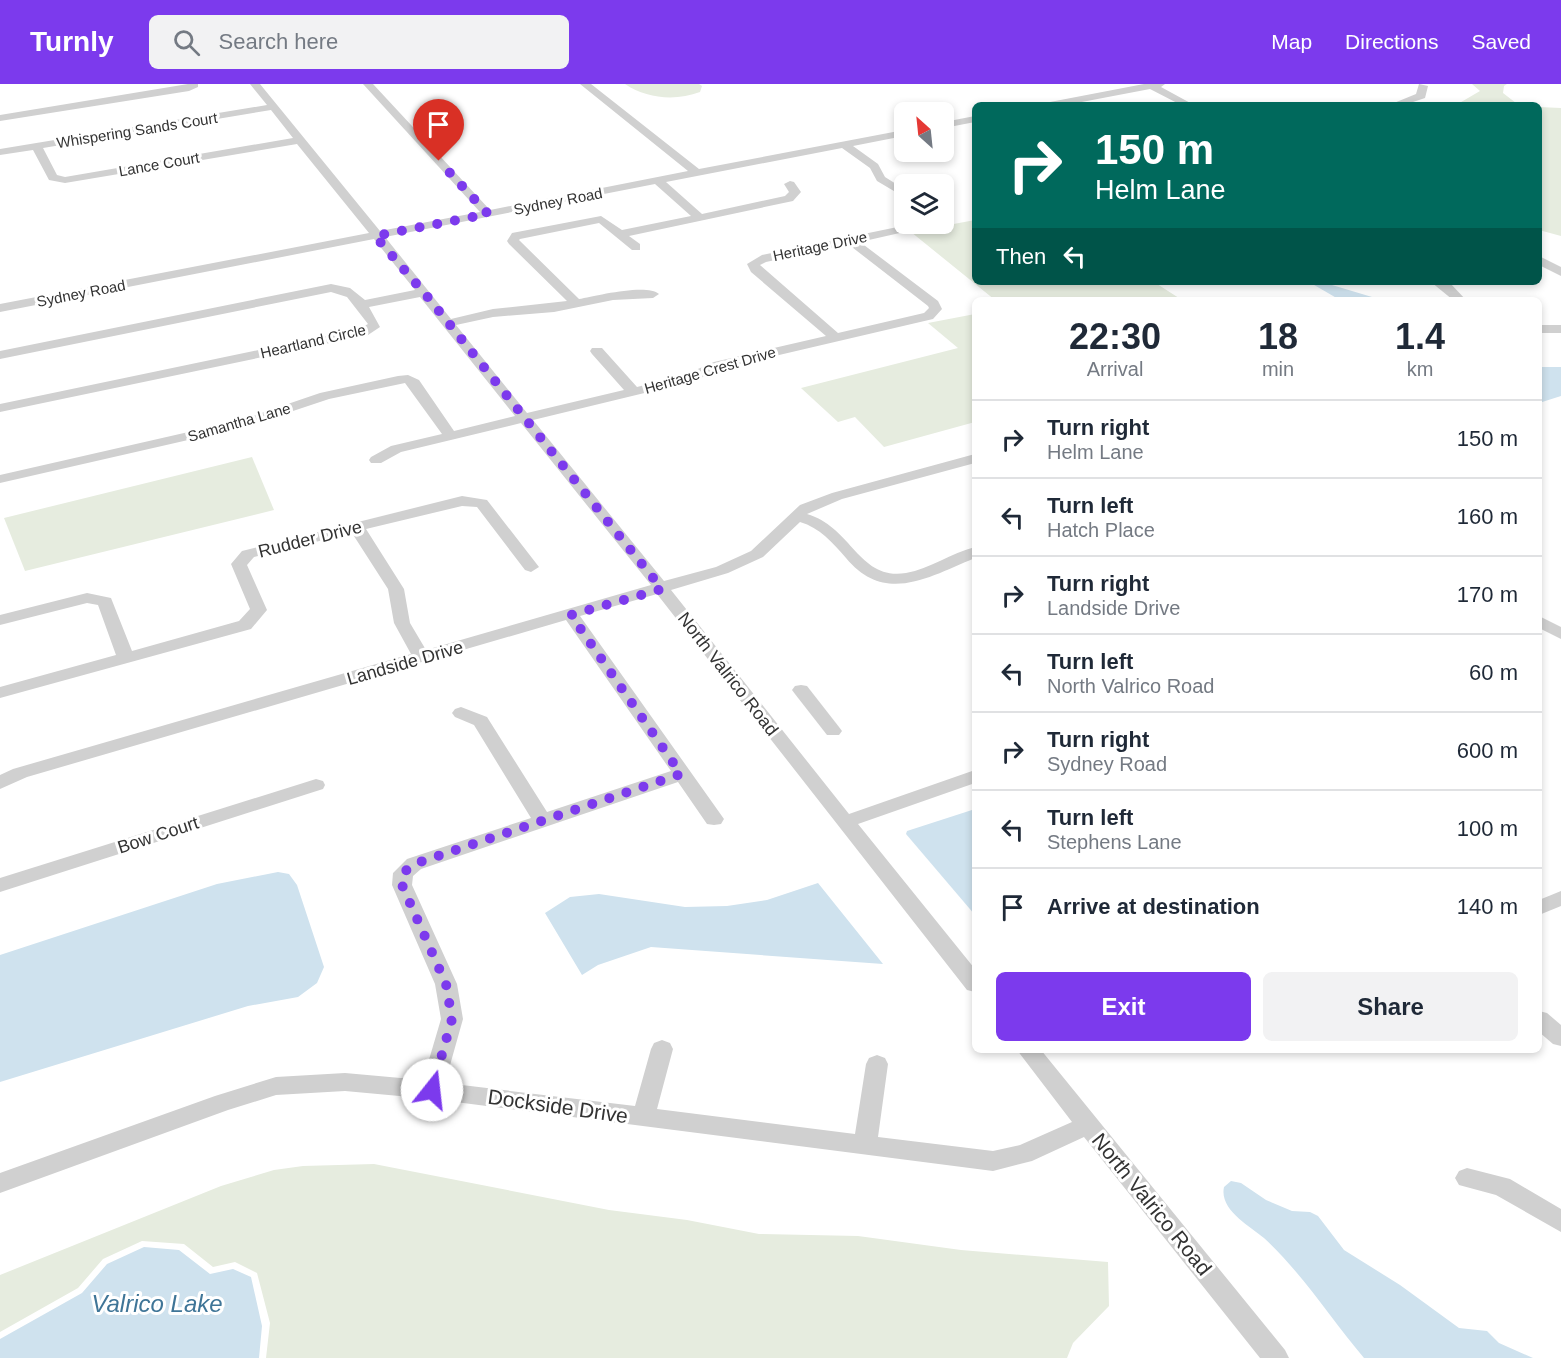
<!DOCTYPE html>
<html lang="en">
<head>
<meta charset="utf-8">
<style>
	:root { --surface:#fff; --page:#f2f2f3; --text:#1f2937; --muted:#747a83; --line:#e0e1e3; --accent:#7c3aed }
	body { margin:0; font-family:Arial,sans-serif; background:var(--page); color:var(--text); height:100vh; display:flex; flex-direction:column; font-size:22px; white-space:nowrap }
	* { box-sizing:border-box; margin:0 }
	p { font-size:20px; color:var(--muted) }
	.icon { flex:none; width:33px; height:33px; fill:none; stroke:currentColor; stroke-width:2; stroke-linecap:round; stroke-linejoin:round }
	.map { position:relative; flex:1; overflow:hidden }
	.side { position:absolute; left:972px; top:213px; width:570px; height:756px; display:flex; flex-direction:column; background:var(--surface); border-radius:9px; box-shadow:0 3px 9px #0003 }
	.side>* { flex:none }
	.guide { position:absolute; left:972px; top:18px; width:570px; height:183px; border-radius:9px; box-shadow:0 3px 9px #0003; background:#00695c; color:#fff; overflow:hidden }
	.needle { width:39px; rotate:333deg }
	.buttons { position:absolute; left:894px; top:18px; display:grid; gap:12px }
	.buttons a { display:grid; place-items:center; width:60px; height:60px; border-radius:9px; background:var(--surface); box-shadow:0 3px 9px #0003; font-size:30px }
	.pin { position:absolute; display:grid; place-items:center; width:51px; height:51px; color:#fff; margin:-62px -26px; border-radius:50% 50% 50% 0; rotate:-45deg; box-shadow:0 0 6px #0007 }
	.pin .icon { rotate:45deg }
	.me { position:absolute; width:66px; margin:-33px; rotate:16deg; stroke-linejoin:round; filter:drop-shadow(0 0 4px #0008) }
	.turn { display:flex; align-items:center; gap:21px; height:126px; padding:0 24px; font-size:27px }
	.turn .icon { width:78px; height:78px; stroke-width:2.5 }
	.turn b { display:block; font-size:42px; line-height:51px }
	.then { display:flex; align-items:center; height:57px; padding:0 24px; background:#0003; gap:12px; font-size:22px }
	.eta { display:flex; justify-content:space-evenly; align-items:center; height:102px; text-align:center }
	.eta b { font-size:36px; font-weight:600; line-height:42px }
	.primary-button { display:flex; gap:12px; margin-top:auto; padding:12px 24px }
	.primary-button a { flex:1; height:69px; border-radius:9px; background:var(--accent); color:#fff; font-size:24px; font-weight:600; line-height:69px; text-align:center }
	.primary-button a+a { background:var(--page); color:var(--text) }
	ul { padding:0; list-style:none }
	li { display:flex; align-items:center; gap:18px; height:78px; padding:0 24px; border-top:2px solid var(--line) }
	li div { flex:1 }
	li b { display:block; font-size:22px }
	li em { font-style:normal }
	header { display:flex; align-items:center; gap:36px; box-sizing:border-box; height:84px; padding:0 30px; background:var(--accent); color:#fff }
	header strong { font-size:28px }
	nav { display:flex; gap:33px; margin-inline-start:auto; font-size:21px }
	.search { width:420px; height:54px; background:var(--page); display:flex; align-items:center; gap:15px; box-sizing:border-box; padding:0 21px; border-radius:9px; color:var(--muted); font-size:22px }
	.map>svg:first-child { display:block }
</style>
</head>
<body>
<header>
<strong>Turnly</strong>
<div class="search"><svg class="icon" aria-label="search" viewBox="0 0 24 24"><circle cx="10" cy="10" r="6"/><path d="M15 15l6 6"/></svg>Search here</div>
<nav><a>Map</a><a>Directions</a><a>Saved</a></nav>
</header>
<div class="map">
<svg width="1561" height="1274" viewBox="0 0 1561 1274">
	<rect width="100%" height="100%" fill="#fff"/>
	<g fill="#e6ecdf">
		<path d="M625 0H699L702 2 700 8C676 17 647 15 625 0Z"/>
		<path d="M1472 0H1507L1504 2 1503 9 1516 19 1528 21H1456L1480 7Z"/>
		<path d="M1539 23 1561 24V152L1539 146Z"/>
		<path d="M975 136V198H1154L1182 216H995L911 148Z"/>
		<path d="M975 230V338L884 363 855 333 838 338 801 304 958 264 928 239Z"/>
		<path d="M252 373 274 426 25 487 4 434Z"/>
		<path d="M374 1080 609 1126 687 1136 759 1150 858 1152 961 1166 1108 1178 1109 1222 1073 1259 1067 1274H266L270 1239 257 1189 235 1178 213 1183 184 1160 142 1157 103 1175 78 1204 0 1248V1191L221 1102 274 1086 303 1082Z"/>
	</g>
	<g fill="#cfe2ee">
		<path d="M1309 198H1322L1382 216H1340Z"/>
		<path d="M1539 283H1561V312L1539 319Z"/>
		<path d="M972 726 975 727V831L906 750 907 747Z"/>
		<path d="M278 788 289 790 297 801 324 883 317 899 298 913 248 922 0 998V871L217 800Z"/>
		<path d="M818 799 883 880 651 863 598 881 582 891 545 829 570 813 599 810 685 823 727 822 767 816Z"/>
		<path d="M1231 1097 1241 1099 1266 1116 1292 1127 1310 1128 1318 1132 1344 1166 1400 1201 1459 1244 1487 1247 1499 1259 1533 1274H1364C1331 1235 1302 1189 1264 1154 1250 1142 1219 1126 1224 1103Z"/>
		<path d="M144 1163 179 1166 210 1190 233 1185 251 1193 262 1242 259 1274H0V1255L82 1209 107 1180Z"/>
	</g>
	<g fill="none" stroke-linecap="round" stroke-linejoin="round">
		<g fill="#d0d0d0" fill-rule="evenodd">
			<path d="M188 0H198V3L189 7 0 37V31Z"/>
			<path d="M250 0H260L380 147 480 128 363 0H373L490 126 688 87 580 0H591L699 85 904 46V52L853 62 878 80 885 93 904 105V113L877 97 870 84 842 64 666 98 702 130 785 112 789 108 784 100 790 97 794 98 801 108 793 117 629 152 640 160V166H632L599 139 520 155 519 156 579 215C595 212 647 199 659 210L653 214 613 216 554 228 493 233 456 241 527 329 624 306 592 270 590 267 592 264H602L637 303 684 291 714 278 826 252 751 188 747 180 762 171 912 140H932L926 143 860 158 938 217 942 225 933 235 723 284 694 297 533 336 664 497 716 483 751 467 800 421 832 409 975 370V379L842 415 807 430C852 443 859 497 906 489 930 485 951 469 975 463V474C929 493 885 521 846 474 832 458 820 444 800 438L763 473 728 489 671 506 849 730 975 686V699L858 740 975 885V908L967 906 657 510 580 532 724 735 721 740 714 741 707 740 678 698 421 785 413 792 412 801 457 900 463 935 445 999 635 1022 651 965 654 959 662 956 670 959 673 965 657 1025 855 1050 866 980 869 974 877 971 885 974 888 980 878 1053 993 1067 1020 1061 1072 1038 1017 966H1041L1285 1266 1289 1274H1260L1084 1053 1032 1077 993 1087 432 1015 345 1007 276 1011 228 1026 0 1109V1089L215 1012 276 993 345 989 423 996 441 935 435 900 392 801 393 789 407 775 531 734 474 641 455 633 452 629 455 625 461 623 487 633 547 728 671 687 566 536 27 693 0 705V691L13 685 411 570 394 539 388 505 352 449 254 473 247 481 267 526 251 545 0 614V603L116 571 98 521 87 519 0 541V531L87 509 111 514 132 567 239 537 250 525 231 480 242 467 462 412 487 416 539 483 531 488 525 486 477 423 462 422 366 445 404 505 410 539 426 566 651 501 521 339 401 368 381 379H371L369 376 371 373 391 362 442 350 405 299 329 315 245 343 0 399V391L241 336 320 309 398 292 408 291 419 296 454 347 515 332 420 213 369 223 380 243 368 251 0 328V320L359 245 368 240 347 213 331 208 0 275V267L331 200 350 204 365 216 415 206 374 155 0 228V220L369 149 297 60 65 99 49 96 33 66 0 71V65L267 21ZM271 26 293 54 65 93 57 91 43 64ZM655 100 691 132 622 146 601 132 512 149 507 157 509 160 567 217 493 225 451 235 385 153ZM848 160 928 222 929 224 924 229 838 249 760 181 766 178Z"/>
			<path d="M1144 0H1165L1161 3 1194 21H1181L1150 5 1066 21H1045L1050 18Z"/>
			<path d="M1419 0 1428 2 1425 14 1404 21H1389L1416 10Z"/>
			<path d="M975 32V38L944 44V38Z"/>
			<path d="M1539 172 1561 183V192L1539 181Z"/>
			<path d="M1431 198 1450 199 1466 216H1453Z"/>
			<rect x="1539" y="241" width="22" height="8"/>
			<path d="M1539 532 1561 543V555L1539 544Z"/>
			<path d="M801 601 807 602 839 643 842 647 839 651H827L795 610 792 606 795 602Z"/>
			<path d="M316 695 323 697 325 701 323 705 0 808V794Z"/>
			<path d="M1561 807V822L1539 831V816Z"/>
			<path d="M1539 927 1547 929 1561 941V962L1553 960 1539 948Z"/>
			<path d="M1467 1084 1510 1095 1561 1125V1148L1496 1111 1459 1101 1455 1094 1459 1087Z"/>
		</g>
	</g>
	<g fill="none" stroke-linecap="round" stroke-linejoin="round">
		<path stroke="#7c3aed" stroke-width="10" stroke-dasharray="0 18" d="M432 1006 452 935 446 900 402 801 403 789 414 780 681 690 571 531 662 505 426 211 375 152 488 130 439 77"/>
	</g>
	<g text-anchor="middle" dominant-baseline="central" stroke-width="6" stroke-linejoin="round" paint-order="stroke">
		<g font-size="15" fill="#333" stroke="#fff">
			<text transform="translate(137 46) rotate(-9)">Whispering Sands Court</text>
			<text transform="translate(159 80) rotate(-10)">Lance Court</text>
			<text transform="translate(558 117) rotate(-11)">Sydney Road</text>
			<text transform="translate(820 162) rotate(-12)">Heritage Drive</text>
			<text transform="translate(81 209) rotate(-11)">Sydney Road</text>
			<text transform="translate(313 257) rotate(-13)">Heartland Circle</text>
			<text transform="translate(710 286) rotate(-16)">Heritage Crest Drive</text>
			<text transform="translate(239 338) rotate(-16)">Samantha Lane</text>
		</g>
		<g font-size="18" fill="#333" stroke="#fff">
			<text transform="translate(310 455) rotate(-14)">Rudder Drive</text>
			<text transform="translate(405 579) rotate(-16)">Landside Drive</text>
			<text transform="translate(728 590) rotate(52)">North Valrico Road</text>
			<text transform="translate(158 751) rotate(-18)">Bow Court</text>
		</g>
		<g font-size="21" fill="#333" stroke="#fff">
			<text transform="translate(558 1022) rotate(8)">Dockside Drive</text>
			<text transform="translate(1152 1120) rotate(51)">North Valrico Road</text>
		</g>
		<g font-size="24" font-style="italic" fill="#3f7597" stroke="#fff">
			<text x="157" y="1219">Valrico Lake</text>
		</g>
	</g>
</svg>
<div class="buttons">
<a><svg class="needle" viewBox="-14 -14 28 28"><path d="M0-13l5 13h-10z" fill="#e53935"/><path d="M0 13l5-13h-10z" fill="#747a83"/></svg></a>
<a><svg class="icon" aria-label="layers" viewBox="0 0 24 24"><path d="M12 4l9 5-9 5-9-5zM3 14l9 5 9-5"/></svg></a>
</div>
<div class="pin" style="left:439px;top:77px;background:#d93025"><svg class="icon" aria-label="arrive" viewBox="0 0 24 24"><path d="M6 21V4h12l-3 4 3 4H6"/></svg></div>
<svg class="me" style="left:432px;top:1006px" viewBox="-20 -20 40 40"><circle r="19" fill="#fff"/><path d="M0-13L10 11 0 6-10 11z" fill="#7c3aed"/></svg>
<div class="guide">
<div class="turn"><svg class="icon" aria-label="right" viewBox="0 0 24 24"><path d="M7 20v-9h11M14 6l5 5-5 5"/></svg><div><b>150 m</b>Helm Lane</div></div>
<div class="then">Then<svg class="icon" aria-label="left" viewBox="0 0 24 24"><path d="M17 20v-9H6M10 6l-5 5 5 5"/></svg></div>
</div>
<section class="side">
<div class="eta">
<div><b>22:30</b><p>Arrival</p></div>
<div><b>18</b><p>min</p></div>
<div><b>1.4</b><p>km</p></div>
</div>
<ul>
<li><svg class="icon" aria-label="right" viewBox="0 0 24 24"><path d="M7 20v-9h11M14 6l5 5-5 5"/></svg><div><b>Turn right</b><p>Helm Lane</p></div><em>150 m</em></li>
<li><svg class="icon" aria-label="left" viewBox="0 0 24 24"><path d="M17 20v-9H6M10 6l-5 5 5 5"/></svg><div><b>Turn left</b><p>Hatch Place</p></div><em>160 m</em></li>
<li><svg class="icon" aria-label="right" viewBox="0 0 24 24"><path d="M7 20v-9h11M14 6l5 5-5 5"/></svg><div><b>Turn right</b><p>Landside Drive</p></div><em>170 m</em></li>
<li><svg class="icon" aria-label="left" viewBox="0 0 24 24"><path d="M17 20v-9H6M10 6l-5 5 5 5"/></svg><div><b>Turn left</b><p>North Valrico Road</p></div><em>60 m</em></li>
<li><svg class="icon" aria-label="right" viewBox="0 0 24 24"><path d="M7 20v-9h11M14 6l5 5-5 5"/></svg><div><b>Turn right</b><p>Sydney Road</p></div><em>600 m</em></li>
<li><svg class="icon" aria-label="left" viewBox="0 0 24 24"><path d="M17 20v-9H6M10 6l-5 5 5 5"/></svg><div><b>Turn left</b><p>Stephens Lane</p></div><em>100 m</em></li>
<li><svg class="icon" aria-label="arrive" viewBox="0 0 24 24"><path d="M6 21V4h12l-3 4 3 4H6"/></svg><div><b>Arrive at destination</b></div><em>140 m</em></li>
</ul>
<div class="primary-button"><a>Exit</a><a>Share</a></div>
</section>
</div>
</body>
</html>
